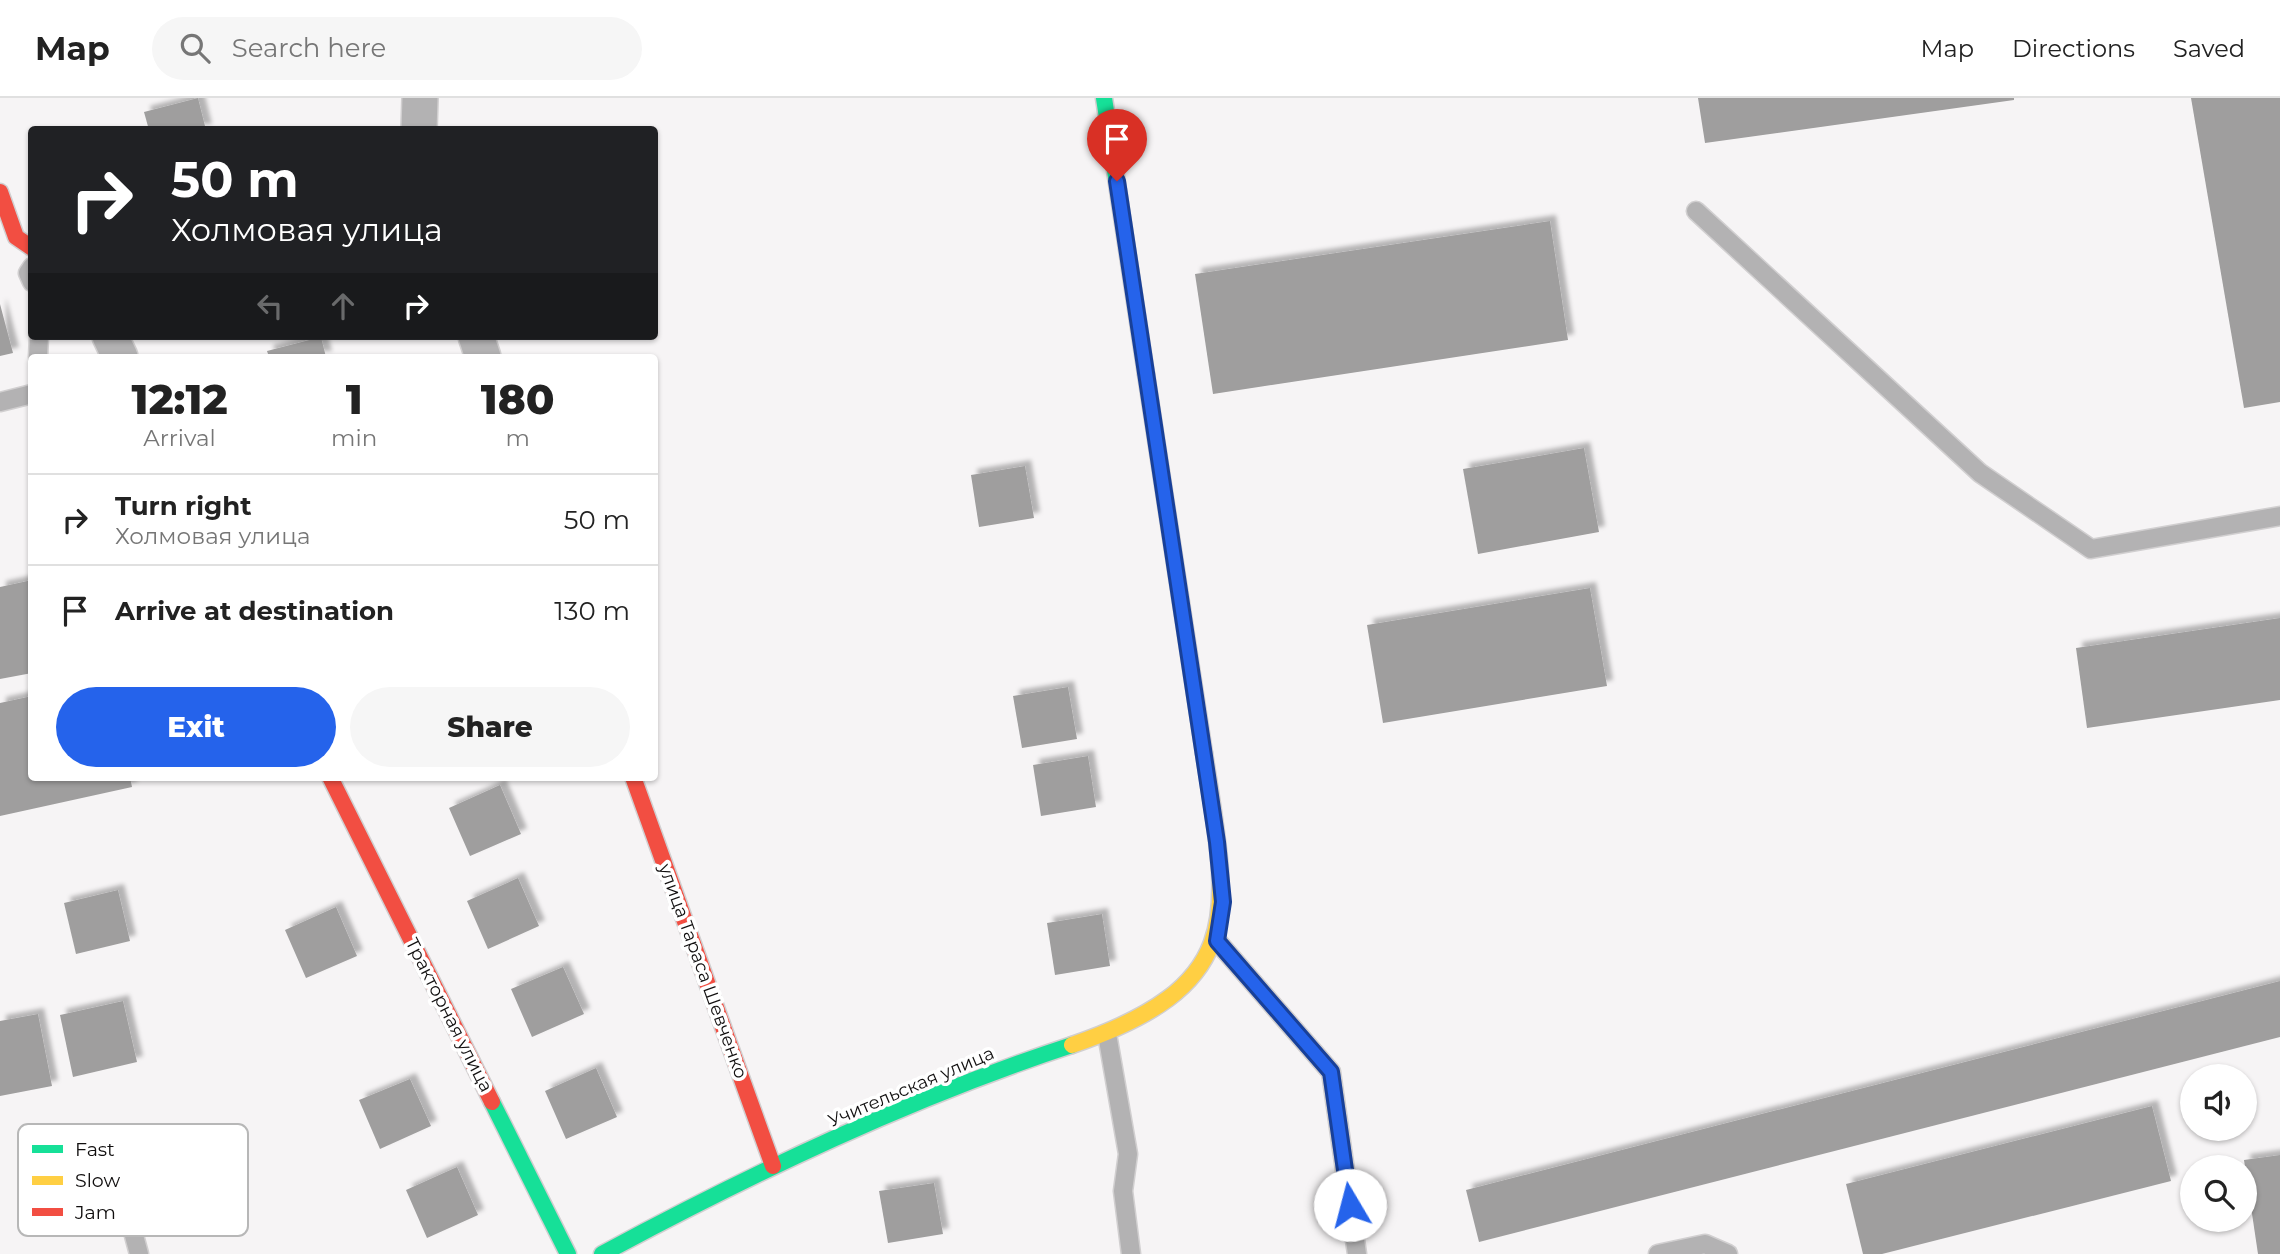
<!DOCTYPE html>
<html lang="en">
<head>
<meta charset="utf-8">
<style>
	:root { --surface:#fff; --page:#f6f6f6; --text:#222; --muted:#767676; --line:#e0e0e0; --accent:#2563eb }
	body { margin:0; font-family:Montserrat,sans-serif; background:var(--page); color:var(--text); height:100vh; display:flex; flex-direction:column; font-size:26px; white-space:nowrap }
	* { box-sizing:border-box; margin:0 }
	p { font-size:23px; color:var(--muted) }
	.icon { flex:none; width:38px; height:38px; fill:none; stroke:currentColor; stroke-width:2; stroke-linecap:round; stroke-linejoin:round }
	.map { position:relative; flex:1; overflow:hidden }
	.panel { position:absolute; left:28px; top:256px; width:630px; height:427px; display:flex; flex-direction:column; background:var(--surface); border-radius:7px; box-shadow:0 2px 5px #0004 }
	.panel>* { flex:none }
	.guide { position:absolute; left:28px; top:28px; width:630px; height:214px; border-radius:7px; box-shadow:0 2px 5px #0004; background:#202124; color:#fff; overflow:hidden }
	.buttons { position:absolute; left:2180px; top:966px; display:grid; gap:14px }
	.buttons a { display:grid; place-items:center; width:77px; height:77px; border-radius:50%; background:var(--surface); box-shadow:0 2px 5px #0004; font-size:35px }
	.pin { position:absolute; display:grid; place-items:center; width:60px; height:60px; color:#fff; margin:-72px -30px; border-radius:50% 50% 50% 0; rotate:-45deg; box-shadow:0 0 7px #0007 }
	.pin .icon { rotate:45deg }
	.me { position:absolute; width:77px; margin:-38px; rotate:352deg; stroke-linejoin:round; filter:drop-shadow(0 0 5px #0008) }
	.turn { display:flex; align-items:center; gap:24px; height:147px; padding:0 28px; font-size:32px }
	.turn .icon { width:91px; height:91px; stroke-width:2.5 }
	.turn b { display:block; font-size:49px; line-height:60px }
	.lanes { display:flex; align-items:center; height:66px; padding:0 28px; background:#0003; justify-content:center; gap:35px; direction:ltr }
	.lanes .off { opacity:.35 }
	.eta { display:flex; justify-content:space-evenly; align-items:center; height:119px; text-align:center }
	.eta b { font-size:42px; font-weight:800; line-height:49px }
	.button { display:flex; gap:14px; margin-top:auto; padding:14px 28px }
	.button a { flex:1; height:80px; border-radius:42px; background:var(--accent); color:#fff; font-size:28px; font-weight:800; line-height:80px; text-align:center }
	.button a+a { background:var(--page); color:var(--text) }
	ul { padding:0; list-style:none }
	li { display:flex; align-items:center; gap:21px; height:91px; padding:0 28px; border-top:2px solid var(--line) }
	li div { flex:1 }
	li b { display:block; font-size:26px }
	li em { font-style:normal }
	header { display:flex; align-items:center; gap:42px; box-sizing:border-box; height:98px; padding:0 35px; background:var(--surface); border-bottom:2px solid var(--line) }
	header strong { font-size:33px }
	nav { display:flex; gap:38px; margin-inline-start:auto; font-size:24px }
	.search { width:490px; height:63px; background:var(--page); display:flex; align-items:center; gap:18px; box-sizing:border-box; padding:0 24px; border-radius:38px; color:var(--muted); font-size:26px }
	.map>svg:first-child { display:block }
</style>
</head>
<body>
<header>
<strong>Map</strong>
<div class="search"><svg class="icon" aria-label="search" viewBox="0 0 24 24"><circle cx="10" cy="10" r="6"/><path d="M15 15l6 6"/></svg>Search here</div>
<nav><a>Map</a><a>Directions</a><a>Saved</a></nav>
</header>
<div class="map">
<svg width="2280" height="1156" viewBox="0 0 2280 1156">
	<defs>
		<filter id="shadow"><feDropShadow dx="6" dy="-6" stdDeviation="2" flood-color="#0004"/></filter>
	</defs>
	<rect width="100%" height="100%" fill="#f6f4f5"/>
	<g fill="#9f9e9e" filter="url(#shadow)">
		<path d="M198 0 206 32H149L144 14Z"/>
		<path d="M1698 0H2014V2L1705 45Z"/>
		<path d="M2191 0H2280V304L2244 310Z"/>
		<path d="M1550 123 1568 242 1213 296 1195 176Z"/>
		<path d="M0 206 13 255 0 258Z"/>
		<path d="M321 239 326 259H269L267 253Z"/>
		<path d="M1584 350 1599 434 1478 456 1463 371Z"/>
		<path d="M1025 368 1034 420 979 429 971 377Z"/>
		<path d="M32 482V575L0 581V489Z"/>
		<path d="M1590 490 1607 588 1383 625 1367 527Z"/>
		<path d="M2280 520V602L2087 630 2076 550Z"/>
		<path d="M1068 589 1077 641 1022 650 1013 598Z"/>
		<path d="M32 598V679H130L132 689 0 718V605Z"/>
		<path d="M1088 658 1096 709 1041 718 1033 667Z"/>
		<path d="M500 687 521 736 470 758 449 710Z"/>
		<path d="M518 780 539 828 488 851 467 803Z"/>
		<path d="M118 792 130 843 76 856 64 805Z"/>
		<path d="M336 809 357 858 306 880 285 832Z"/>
		<path d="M1102 816 1110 868 1055 877 1047 825Z"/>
		<path d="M563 869 584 916 532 939 511 891Z"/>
		<path d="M2280 883V939L1479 1144 1466 1092Z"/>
		<path d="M123 903 137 964 73 979 60 917Z"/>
		<path d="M38 916 52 988 0 998V923Z"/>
		<path d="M596 970 617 1019 566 1041 545 993Z"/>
		<path d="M410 981 431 1028 380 1051 359 1002Z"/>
		<path d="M2152 1008 2171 1083 1882 1156H1863L1846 1086Z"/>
		<path d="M2280 1057V1156H2258L2244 1062Z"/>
		<path d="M457 1069 478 1117 427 1140 406 1092Z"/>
		<path d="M934 1085 943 1136 888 1145 879 1093Z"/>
	</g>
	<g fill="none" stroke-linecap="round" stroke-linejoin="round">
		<defs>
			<g id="lane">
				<path d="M1696 113 1980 375 2091 451 2280 418"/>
				<path d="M32 169 28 175 32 184"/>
				<path d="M38 259 39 238"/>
				<path d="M0 304 32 296"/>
				<path d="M1217 843 1331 974 1357 1156"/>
				<path d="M1107 936 1128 1056 1123 1093 1131 1156"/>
				<path d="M111 1052 139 1156"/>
				<path d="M1658 1156 1705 1146 1728 1156"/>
			</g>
			<g id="street">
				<path d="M419 32 420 0"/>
				<path d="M110 238 120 259"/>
				<path d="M476 238 483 259"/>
			</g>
			<g id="fast">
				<path d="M1104 0 1146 276"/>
				<path d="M492 1004 568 1156"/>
				<path d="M602 1156C753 1075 910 1000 1072 947"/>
			</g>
			<path id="slow" d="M1072 947C1250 886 1229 815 1204 655"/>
			<g id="jam">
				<path d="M0 94 16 139 32 150"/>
				<path d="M1146 276 1204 655"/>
				<path d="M330 679 492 1004"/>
				<path d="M633 679 773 1068"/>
			</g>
		</defs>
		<use href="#lane" stroke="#d1cfd0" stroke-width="21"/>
		<use href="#street" stroke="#d1cfd0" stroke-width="38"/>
		<use href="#fast" stroke="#d1cfd0" stroke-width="19"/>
		<use href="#slow" stroke="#d1cfd0" stroke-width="19"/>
		<use href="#jam" stroke="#d1cfd0" stroke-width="19"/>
		<use href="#lane" stroke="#b3b2b3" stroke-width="18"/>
		<use href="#street" stroke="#b3b2b3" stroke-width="35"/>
		<use href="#fast" stroke="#16e098" stroke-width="16"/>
		<use href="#slow" stroke="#ffcf43" stroke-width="16"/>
		<use href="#jam" stroke="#f24e42" stroke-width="16"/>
	</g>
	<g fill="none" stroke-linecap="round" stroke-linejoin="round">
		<defs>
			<path id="route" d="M1117 83 1217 744 1223 804 1217 843 1331 974 1350 1107"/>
		</defs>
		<use href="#route" stroke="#184099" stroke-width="18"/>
		<use href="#route" stroke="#2563eb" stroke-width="12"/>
	</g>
	<g text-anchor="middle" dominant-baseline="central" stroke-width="7" stroke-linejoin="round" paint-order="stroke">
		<g font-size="18" fill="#100e0e" stroke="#fff">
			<text transform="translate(703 873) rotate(70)">улица Тараса Шевченко</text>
			<text transform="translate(449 917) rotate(63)">Тракторная улица</text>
			<text transform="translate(911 989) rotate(-23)">Учительская улица</text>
		</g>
	</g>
	<rect x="18" y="1026" width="230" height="112" rx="10" fill="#fff" stroke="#b7b7b7" stroke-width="2"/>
	<rect x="32" y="1047" width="31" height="8" fill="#16e098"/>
	<rect x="32" y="1078" width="31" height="9" fill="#ffcf43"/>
	<rect x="32" y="1110" width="31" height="8" fill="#f24e42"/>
	<g font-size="19" fill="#100e0e">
		<text x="75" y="1058">Fast</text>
		<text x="75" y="1089">Slow</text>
		<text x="75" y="1121">Jam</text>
	</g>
</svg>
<div class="buttons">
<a><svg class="icon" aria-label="sound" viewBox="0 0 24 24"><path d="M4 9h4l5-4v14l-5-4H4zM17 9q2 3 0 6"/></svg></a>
<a><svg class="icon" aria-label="search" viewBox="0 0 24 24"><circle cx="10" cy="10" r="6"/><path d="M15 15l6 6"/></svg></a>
</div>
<div class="pin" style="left:1117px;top:83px;background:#d93025"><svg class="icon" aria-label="arrive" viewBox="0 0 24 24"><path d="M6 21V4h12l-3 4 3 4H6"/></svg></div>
<svg class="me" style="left:1350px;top:1107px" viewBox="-20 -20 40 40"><circle r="19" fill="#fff"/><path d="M0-13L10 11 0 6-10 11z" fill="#2563eb"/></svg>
<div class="guide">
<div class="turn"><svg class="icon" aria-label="right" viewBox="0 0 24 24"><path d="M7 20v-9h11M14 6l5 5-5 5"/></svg><div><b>50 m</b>Холмовая улица</div></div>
<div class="lanes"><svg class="icon off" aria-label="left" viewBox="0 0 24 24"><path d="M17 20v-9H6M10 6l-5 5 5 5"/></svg><svg class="icon off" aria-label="ahead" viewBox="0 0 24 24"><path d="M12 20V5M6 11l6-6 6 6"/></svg><svg class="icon" aria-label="right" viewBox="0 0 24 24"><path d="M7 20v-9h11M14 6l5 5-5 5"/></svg></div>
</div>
<section class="panel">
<div class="eta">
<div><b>12:12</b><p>Arrival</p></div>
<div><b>1</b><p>min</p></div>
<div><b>180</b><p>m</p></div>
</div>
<ul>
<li><svg class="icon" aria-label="right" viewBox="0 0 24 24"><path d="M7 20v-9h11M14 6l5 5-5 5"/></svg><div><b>Turn right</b><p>Холмовая улица</p></div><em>50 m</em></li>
<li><svg class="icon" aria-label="arrive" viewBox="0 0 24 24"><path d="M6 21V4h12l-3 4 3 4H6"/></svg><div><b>Arrive at destination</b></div><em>130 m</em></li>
</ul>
<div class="button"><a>Exit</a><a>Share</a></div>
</section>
</div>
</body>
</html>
